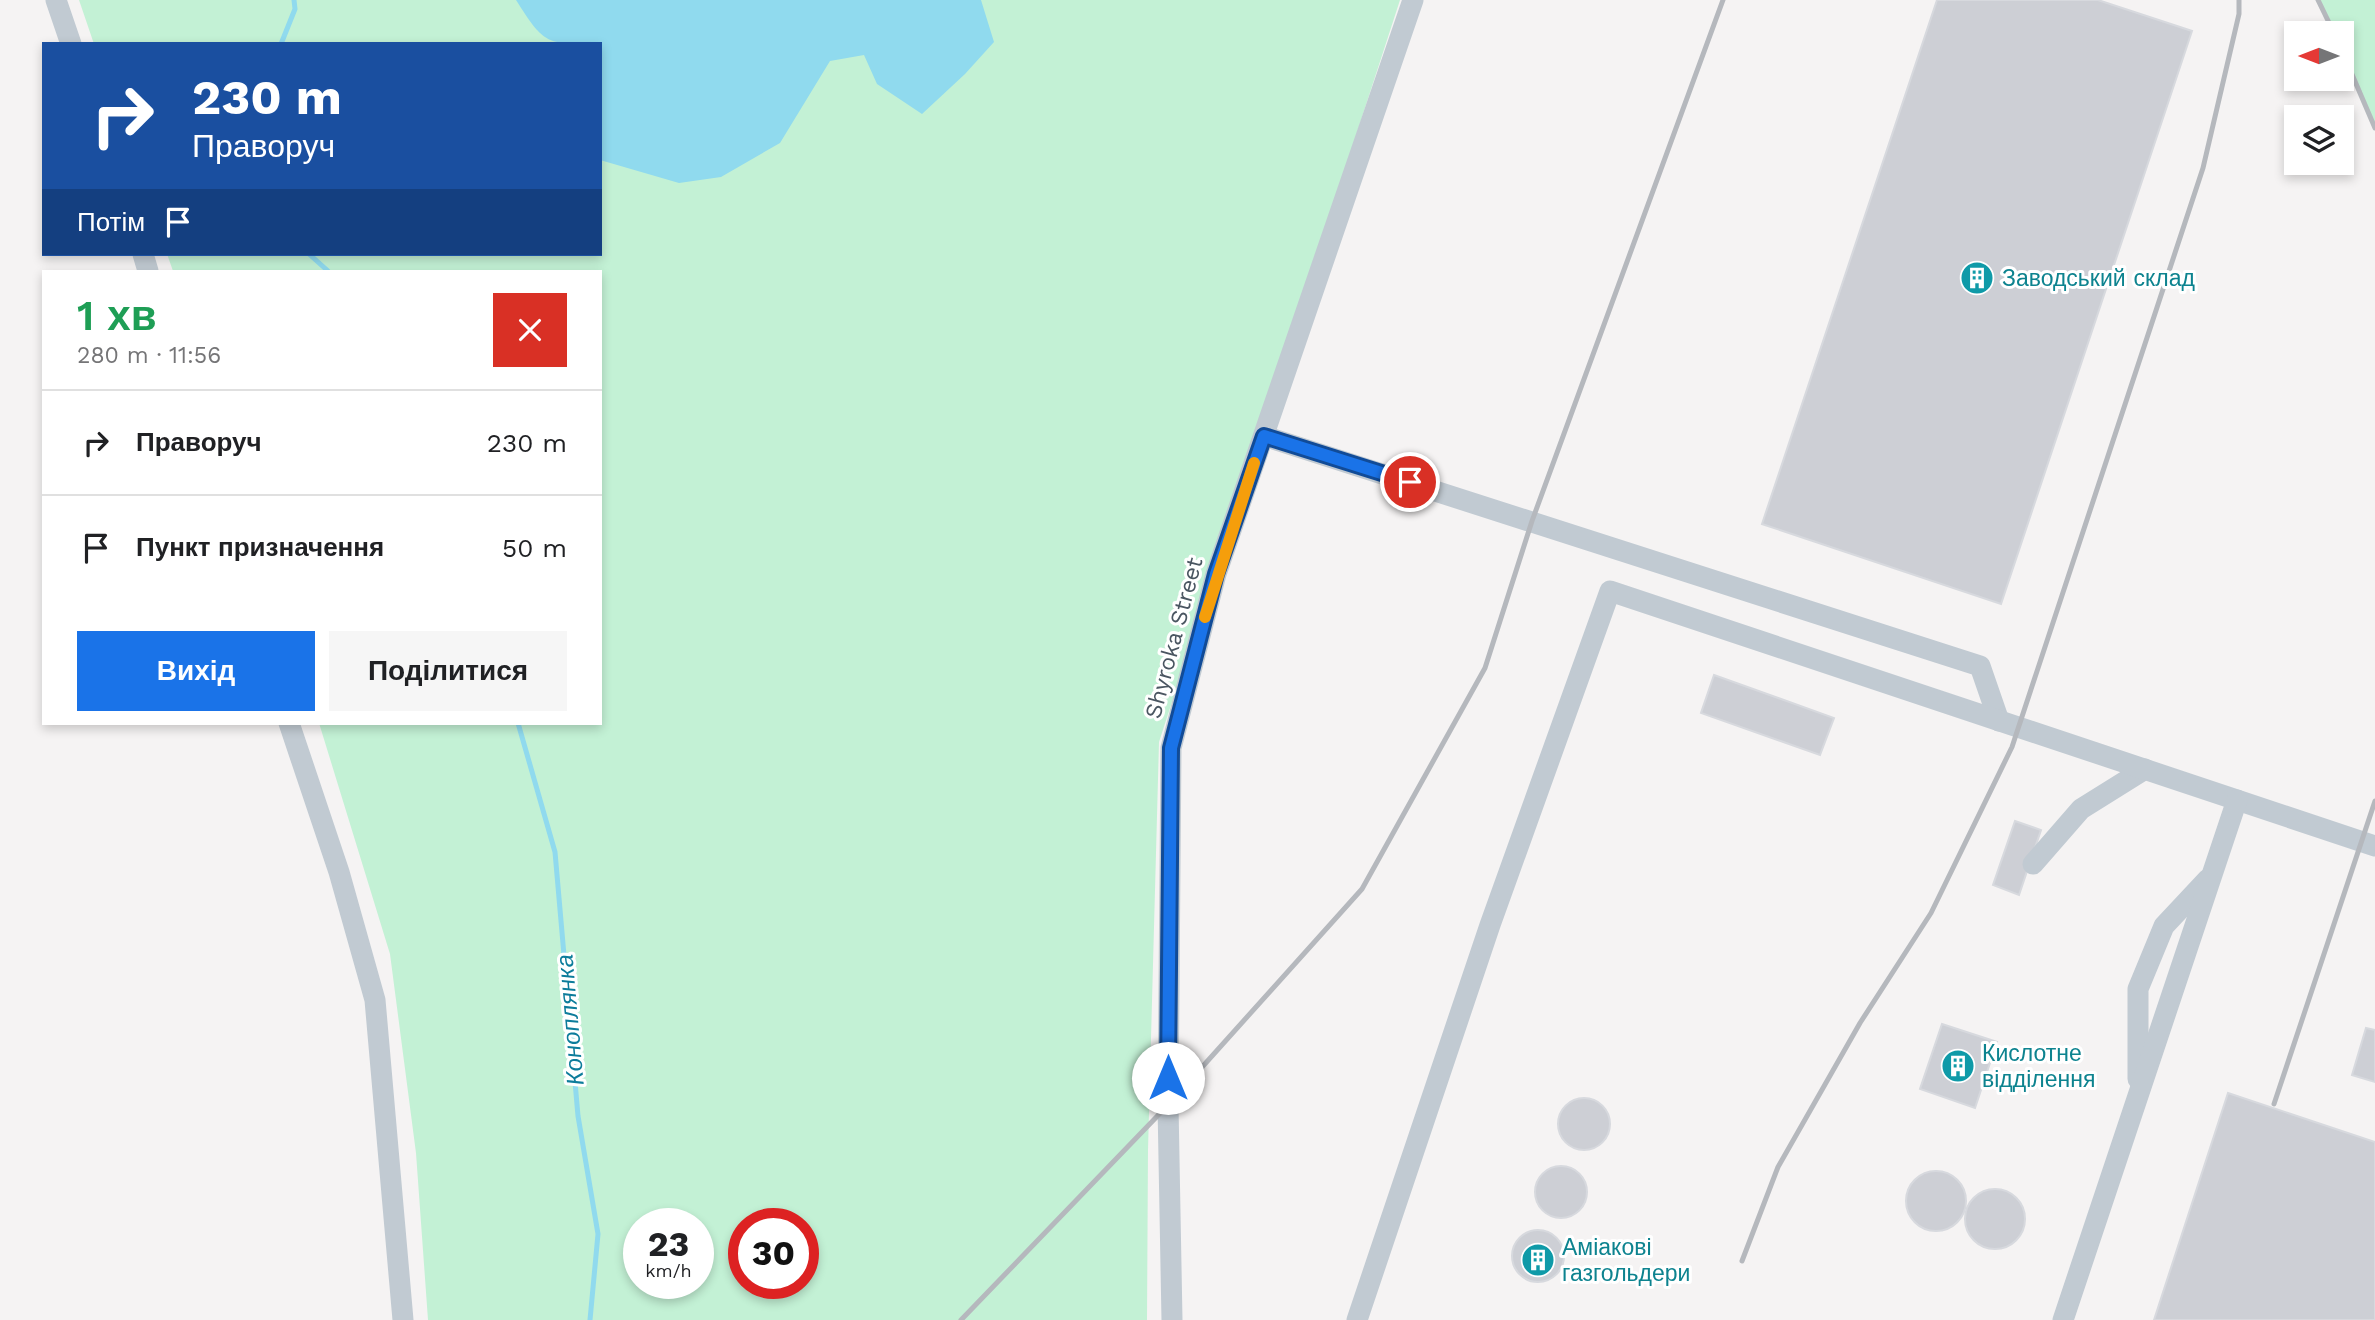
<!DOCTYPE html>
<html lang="uk">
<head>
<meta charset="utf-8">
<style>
	:root { --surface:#fff; --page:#f6f6f6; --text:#202124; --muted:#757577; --line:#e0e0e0; --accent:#1a73e8 }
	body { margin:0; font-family:"Work Sans",sans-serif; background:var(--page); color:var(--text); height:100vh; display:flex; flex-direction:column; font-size:26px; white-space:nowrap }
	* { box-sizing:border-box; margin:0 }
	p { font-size:23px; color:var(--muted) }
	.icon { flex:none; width:38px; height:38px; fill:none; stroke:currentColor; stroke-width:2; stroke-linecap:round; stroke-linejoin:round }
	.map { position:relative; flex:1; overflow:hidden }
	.details { position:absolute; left:42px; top:270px; width:560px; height:455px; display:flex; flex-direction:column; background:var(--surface); border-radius:0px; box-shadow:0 4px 10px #0003 }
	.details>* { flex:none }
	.hud { position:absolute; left:42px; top:42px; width:560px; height:214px; border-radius:0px; box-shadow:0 4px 10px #0003; background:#1a4fa0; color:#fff; overflow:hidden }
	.needle { width:46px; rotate:270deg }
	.controls { position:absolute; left:2284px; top:21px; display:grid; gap:14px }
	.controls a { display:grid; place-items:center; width:70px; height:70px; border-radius:0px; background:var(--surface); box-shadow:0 4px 10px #0003; font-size:35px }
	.speed { position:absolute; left:623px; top:1208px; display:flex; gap:14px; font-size:35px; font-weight:700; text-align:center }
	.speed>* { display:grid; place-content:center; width:91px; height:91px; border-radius:50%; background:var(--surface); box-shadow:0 4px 10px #0003; line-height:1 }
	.speed small { font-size:18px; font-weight:400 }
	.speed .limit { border:10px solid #d22; background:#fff; color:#111 }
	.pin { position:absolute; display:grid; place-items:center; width:60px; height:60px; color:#fff; margin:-30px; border:4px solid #fff; border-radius:50%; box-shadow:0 2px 7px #0007 }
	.me { position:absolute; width:77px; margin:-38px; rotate:0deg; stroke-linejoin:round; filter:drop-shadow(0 0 5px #0008) }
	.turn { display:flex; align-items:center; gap:24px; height:147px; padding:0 35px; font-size:32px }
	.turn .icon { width:91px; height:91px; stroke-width:2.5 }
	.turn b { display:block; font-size:49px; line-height:60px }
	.then { display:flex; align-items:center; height:66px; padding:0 35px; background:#0003; gap:14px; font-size:26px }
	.round { display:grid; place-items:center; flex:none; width:74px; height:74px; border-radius:0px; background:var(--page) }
	.head { display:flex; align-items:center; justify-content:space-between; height:119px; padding:0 35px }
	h1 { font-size:42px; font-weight:600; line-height:52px; color:#1e9e55 }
	.cta { display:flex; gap:14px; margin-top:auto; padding:14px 35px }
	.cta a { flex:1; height:80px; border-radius:0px; background:var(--accent); color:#fff; font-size:28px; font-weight:600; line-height:80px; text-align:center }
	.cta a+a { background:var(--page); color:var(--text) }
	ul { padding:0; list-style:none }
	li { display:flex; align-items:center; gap:21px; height:105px; padding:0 35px; border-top:2px solid var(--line) }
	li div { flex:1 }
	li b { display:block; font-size:26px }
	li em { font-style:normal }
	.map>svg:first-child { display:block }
</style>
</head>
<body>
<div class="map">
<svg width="2375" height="1320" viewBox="0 0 2375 1320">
	<rect width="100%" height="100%" fill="#f5f3f3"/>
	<g fill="#c3f1d5" fill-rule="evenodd">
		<path d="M79 0H1400L1159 742 1148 1150 1147 1320H428L416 1153 390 954 319 723H600V271H173L167 254H600V44H94ZM639 1223H698V1283H639ZM744 1223H803V1283H744Z"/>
		<path d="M2318 0H2375V128L2342 51V33H2334Z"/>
	</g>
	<path fill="#90daee" d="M516 0H981L994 42 965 74 922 114 877 84 864 55 830 61 780 143 721 177 679 183 600 160V44C547 44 545 46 516 0Z"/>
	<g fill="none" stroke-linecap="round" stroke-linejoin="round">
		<g stroke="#90daee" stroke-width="5">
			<path d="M281 44 295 9 294 0"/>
			<path d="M309 254 328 271"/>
			<path d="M518 723 555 852 578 1116 598 1234 590 1320"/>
		</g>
	</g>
	<g fill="#cdcfd5" stroke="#d7d9de" stroke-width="2">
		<path d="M1937 0H2098L2192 31 2001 604 1762 524Z"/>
		<path d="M1714 675 1834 718 1820 755 1701 713Z"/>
		<path d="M2015 821 2041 830 2019 895 1993 885Z"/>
		<path d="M1942 1024 1997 1042 1975 1108 1920 1089Z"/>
		<path d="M2366 1028 2375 1030V1082L2352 1075Z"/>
		<path d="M2228 1093 2375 1142V1320H2154Z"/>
		<circle cx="1584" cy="1124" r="26"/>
		<circle cx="1561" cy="1192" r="26"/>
		<circle cx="1936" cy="1201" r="30"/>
		<circle cx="1995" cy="1219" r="30"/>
		<circle cx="1538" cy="1256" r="26"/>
	</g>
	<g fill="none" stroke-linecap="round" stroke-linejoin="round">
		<g stroke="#c1cad2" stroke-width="21">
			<path d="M56 0 71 44"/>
			<path d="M143 254 148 271"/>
			<path d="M1264 436 1980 666 1999 721"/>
			<path d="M289 723 339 872 375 1000 403 1320"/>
			<path d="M2033 864 2081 809 2145 769"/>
			<path d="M2138 1079V989L2164 926 2208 879"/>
			<path d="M1172 1320 1168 1105 1171 748 1216 574 1413 0"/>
			<path d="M1357 1320 1490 925 1610 591 2375 846"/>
			<path d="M2063 1320 2237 800"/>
		</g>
		<g stroke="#b5b8bd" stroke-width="5">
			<path d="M2318 0 2334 33"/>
			<path d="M2342 51 2375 128"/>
			<path d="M2274 1104 2375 801"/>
			<path d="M1742 1261 1778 1167 1860 1023 1931 913 2012 747 2203 168 2239 14V0"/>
			<path d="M961 1320 1168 1105 1362 889 1485 668 1532 521 1723 0"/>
		</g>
	</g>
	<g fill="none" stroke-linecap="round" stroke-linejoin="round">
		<defs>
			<path id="route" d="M1168 1078 1171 748 1216 574 1264 436 1410 482"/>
		</defs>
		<use href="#route" stroke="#114b97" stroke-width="18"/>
		<use href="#route" stroke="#1a73e8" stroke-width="12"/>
		<path stroke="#f59e0b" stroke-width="12" d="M1205 617 1254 463"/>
	</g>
	<defs>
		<symbol id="building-disc" viewBox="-11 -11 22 22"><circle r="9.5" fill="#0f9aa8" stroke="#fff"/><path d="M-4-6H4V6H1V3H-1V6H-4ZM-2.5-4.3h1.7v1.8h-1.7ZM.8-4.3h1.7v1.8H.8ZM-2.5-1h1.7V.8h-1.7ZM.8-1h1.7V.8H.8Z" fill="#fff"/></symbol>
	</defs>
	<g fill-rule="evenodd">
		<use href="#building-disc" x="1958" y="259" width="38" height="38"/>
		<use href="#building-disc" x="1939" y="1047" width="38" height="38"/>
		<use href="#building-disc" x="1519" y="1241" width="38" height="38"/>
	</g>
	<g text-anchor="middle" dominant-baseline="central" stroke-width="6" stroke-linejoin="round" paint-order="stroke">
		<g font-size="23" fill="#0d838f" stroke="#fff" text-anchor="start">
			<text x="2002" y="278">Заводський склад</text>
			<text x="1982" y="1053">Кислотне<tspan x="1982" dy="26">відділення</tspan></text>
			<text x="1562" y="1247">Аміакові<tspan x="1562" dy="26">газгольдери</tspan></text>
		</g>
		<g font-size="23" fill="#4a5661" stroke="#fff">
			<text transform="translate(1174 638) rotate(-75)">Shyroka Street</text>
		</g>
		<g font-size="24" font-style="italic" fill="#0c7c9b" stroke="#fff">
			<text transform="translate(570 1020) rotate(-95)">Коноплянка</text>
		</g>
	</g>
</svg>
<div class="controls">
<a><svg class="needle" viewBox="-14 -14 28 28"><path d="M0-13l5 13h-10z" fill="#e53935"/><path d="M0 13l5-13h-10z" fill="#757577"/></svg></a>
<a><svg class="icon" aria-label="layers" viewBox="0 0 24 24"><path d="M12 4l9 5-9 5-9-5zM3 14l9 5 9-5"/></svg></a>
</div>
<div class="speed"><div>23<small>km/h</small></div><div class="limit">30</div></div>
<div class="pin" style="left:1410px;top:482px;background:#d93025"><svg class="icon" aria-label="arrive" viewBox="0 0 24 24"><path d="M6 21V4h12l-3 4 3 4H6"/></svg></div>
<svg class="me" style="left:1168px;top:1078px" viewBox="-20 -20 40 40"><circle r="19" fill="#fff"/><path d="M0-13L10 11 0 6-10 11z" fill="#1a73e8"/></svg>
<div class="hud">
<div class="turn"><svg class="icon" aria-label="right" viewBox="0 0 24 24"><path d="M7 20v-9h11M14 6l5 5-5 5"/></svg><div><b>230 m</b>Праворуч</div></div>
<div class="then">Потім<svg class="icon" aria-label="arrive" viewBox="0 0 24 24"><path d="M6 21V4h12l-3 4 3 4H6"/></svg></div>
</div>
<section class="details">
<div class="head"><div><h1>1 хв</h1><p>280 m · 11:56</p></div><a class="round" style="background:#d93025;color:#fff"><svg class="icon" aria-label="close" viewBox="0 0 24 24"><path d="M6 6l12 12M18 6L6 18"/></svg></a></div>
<ul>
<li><svg class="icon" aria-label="right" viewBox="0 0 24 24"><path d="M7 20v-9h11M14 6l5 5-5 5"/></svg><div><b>Праворуч</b></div><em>230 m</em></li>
<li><svg class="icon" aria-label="arrive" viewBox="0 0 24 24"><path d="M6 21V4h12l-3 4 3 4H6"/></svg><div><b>Пункт призначення</b></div><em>50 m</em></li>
</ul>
<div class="cta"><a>Вихід</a><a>Поділитися</a></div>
</section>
</div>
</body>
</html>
